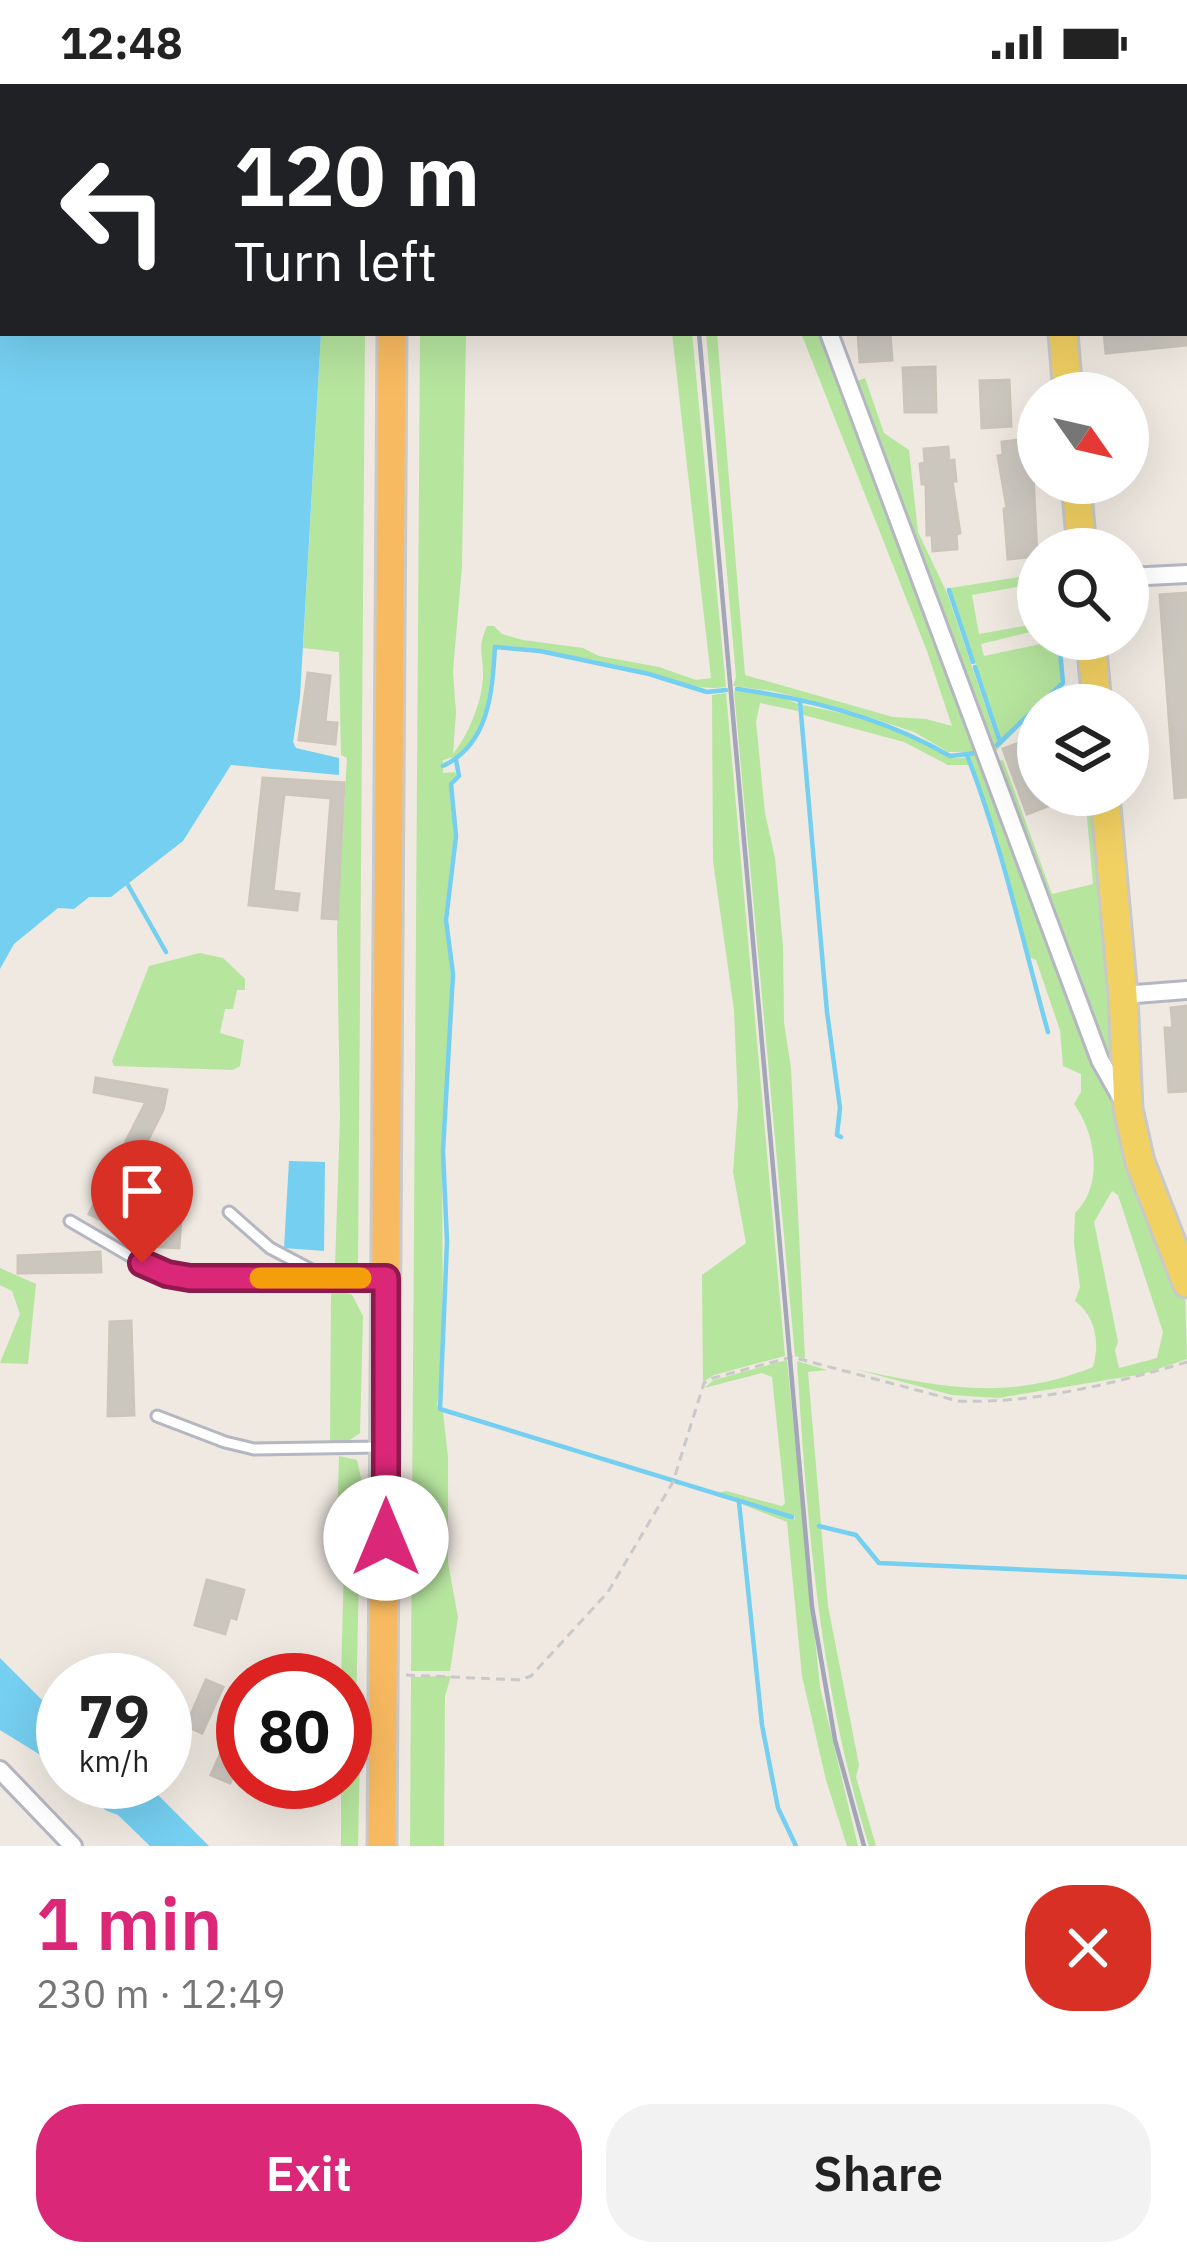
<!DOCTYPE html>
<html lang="en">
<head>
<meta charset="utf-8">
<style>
	:root { --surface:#fff; --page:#f2f2f2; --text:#222; --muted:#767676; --accent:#db2777 }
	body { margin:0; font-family:"IBM Plex Sans",sans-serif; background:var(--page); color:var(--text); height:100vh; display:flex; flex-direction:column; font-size:45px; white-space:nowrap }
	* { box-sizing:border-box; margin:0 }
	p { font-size:39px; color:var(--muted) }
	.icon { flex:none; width:66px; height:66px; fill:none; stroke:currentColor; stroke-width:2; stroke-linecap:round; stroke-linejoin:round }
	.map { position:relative; height:1762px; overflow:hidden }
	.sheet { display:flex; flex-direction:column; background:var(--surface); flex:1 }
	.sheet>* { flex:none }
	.banner { position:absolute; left:0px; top:0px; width:1188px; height:252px; box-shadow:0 12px 48px #0002; background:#202124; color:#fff; overflow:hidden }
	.needle { width:78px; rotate:124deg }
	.controls { position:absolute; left:1017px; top:288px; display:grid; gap:24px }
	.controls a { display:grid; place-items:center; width:132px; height:132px; border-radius:50%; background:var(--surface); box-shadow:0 12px 48px #0002; font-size:60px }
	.speed { position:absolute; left:36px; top:1569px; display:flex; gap:24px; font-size:60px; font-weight:700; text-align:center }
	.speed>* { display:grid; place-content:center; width:156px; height:156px; border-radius:50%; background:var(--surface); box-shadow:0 12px 48px #0002; line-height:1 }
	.speed small { font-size:30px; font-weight:400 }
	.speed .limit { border:18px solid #d22; background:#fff; color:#111 }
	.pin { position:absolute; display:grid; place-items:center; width:102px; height:102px; color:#fff; margin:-123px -51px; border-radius:50% 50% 50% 0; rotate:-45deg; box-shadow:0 0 12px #0007 }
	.pin .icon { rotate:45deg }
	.me { position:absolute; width:132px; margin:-66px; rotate:0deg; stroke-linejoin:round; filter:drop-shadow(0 0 9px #0008) }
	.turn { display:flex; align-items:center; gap:42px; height:252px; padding:0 36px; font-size:54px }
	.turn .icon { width:156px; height:156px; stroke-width:2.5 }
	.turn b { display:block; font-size:84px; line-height:102px }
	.round { display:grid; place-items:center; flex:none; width:126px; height:126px; border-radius:48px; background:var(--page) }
	.head { display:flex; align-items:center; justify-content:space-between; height:204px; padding:0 36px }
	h1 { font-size:72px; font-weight:600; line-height:90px; color:var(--accent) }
	.primary-button { display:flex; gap:24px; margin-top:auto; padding:24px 36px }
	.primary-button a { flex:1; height:138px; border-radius:48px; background:var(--accent); color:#fff; font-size:48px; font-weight:600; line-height:138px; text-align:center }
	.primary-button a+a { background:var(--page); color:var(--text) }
	.status { display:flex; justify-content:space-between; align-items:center; height:84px; padding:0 60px; background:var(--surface); direction:ltr }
	.status svg { height:33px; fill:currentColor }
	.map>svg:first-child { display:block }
</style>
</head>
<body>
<div class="status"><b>12:48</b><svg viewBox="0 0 49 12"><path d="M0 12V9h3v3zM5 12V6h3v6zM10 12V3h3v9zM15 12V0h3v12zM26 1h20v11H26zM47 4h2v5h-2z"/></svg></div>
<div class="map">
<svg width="1187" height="1762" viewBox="0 0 1187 1762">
	<rect width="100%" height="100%" fill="#efe9e1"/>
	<g fill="#b6e59e" fill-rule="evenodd">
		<path d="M321 249H365L358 1182 335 1183 340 1034 337 844 347 674 341 671 339 568 303 564Z"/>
		<path d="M420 249H466L462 482 453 587 456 629 453 670C468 652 484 614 483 589 483 567 477 565 487 542H494L502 550 523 556 583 564 599 572 659 583 696 596 711 594 672 249H692L726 603C696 608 673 594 644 587 597 577 542 564 494 562 491 587 487 645 469 665 462 672 452 673 443 676V689L455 688 457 692 450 700 454 751 444 835 451 890 442 1067 443 1272 437 1321 443 1329 448 1373V1479L458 1533 450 1587H411Z"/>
		<path d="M706 249H717L745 591 893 633 926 635 952 642 927 567 801 249H822L892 445 1185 1207 1187 1275 1143 1290 998 1314 952 1311 854 1285C941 1303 1006 1318 1093 1283 1100 1258 1096 1233 1075 1217L1080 1203 1074 1159 1075 1129C1104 1102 1096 1050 1074 1020L1081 1008V990L1063 982 1060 946 1036 876 1027 872 1023 861 998 754 968 672 975 668H948L914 648 857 629 773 607 733 602 736 593ZM1112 1107 1118 1111 1163 1248 1157 1274 1119 1284 1115 1266 1118 1258 1094 1138Z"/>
		<path d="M865 294 884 349 909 366 918 448 947 509 998 659 1038 624 996 667 993 666 852 299Z"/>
		<path d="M1038 490V546L981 560 984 572 1041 560V555H1058L1061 598 1001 655 950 504ZM1028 501 1035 540 979 550 972 511Z"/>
		<path d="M734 607 781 613 798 620V627L760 619 756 638 765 729 775 774 783 862 784 939 791 984 805 1275 795 1272Z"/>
		<path d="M726 609 785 1272 714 1291 703 1298 702 1191 746 1159 733 1088 738 1022 734 926 713 777 712 611Z"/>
		<path d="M801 621C841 628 886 638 923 657 941 666 945 677 967 673L969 681H948L904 658 800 630Z"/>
		<path d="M1003 676 1052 810 1093 800 1085 711H1091L1115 989 998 677Z"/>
		<path d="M200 869 223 874 245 895V906H237L233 925H225L220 949 244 956 240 982 233 986 114 982 112 977 149 882Z"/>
		<path d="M0 1184 36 1200 28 1280 0 1279 20 1230 12 1207 0 1201Z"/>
		<path d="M331 1203 352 1211 363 1232 360 1349 347 1358 330 1360Z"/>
		<path d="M787 1276 820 1603 858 1762H847L826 1696 802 1592 787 1438 741 1420 795 1435V1432L718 1409 726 1407 782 1422 785 1419 772 1293 762 1289 704 1304 714 1296Z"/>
		<path d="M797 1277 827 1286 808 1288 828 1522 859 1681 856 1693 876 1762H869C820 1605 807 1440 797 1277Z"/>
		<path d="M339 1372 357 1376 361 1394 356 1628 345 1640V1596H341L344 1479 336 1477Z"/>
		<path d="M451 1592 445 1612 444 1762H410L411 1593Z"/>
		<path d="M352 1666 360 1667 358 1762H341V1698H345V1671Z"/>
	</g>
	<g fill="#75cff0">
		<path d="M0 0H327L3 3V249H321L300 613 293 658 296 664 339 674V691L231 681 183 757 111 813H89L74 825 58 824 14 860 0 885Z"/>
		<path d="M289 1077 325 1078 324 1167 284 1164Z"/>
		<path d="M0 1574 49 1623 63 1632V1685L0 1646Z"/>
		<path d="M88 1698H145L209 1762H150L118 1731 105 1726Z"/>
	</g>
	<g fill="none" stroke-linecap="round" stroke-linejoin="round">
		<g stroke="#75cff0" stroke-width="4.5">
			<path d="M949 506 973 578"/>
			<path d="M975 583 1000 658"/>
			<path d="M737 605C811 615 886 635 950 672L976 669"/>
			<path d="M800 618 827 928 840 1024 837 1051 841 1053"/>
			<path d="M1039 621 1063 599 1059 555"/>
			<path d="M997 661 1038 622"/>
			<path d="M967 671C1002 761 1022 855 1048 948"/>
			<path d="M456 676 459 692 451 700 456 752 446 836 453 890 443 1067 447 1158 440 1325 792 1433"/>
			<path d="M443 682C489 660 492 610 495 563L540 567 649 590 707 608 726 606"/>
			<path d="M128 801 166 868"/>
			<path d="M739 1418 762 1641 778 1724 796 1762"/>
			<path d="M819 1442 856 1451 879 1479 1187 1493"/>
		</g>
	</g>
	<g fill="#cbc7bf" stroke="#cbc5ba" stroke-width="3">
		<path d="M858 249H890L892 276 860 278Z"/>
		<path d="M1104 249H1187V261L1106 269Z"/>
		<path d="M935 283 936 328H905L903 284Z"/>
		<path d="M1009 296 1011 342 982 344 980 297Z"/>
		<path d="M1026 355 1027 369H1032L1037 472 1008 475 1004 425 1007 424 998 372 1003 371 1002 358Z"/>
		<path d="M948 363 949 377 954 376 956 397H952L960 449 956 450 957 465 933 467 932 451H927L926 400H922L920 380 925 379 924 365Z"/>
		<path d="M1187 509V713L1175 714 1160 511Z"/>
		<path d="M308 589 330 592 325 638 337 639 335 660 299 656Z"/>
		<path d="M1038 652V711H1050L1053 720 1027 730 1003 665Z"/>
		<path d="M263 694 344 699 337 835 322 834 331 714 284 710 273 807 299 810 297 826 249 821Z"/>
		<path d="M1187 922V1007L1169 1008 1165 944H1173L1171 924Z"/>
		<path d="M96 994 167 1006 163 1026 130 1091 143 1098 127 1130 181 1134 179 1164 147 1162 148 1142 119 1145 89 1130 146 1018 94 1008Z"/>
		<path d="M100 1168 101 1188 18 1189V1172Z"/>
		<path d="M131 1237 134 1331 108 1332 110 1238Z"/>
		<path d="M207 1496 244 1506 236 1535 230 1533 225 1550 195 1541Z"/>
		<path d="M206 1596 223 1603 202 1649 186 1642Z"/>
		<path d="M243 1619V1667L230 1699 211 1691Z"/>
	</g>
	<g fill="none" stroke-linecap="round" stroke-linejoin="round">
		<defs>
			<g id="service">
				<path d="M229 1128 270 1164 321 1191"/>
				<path d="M70 1137 142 1179 167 1190 190 1194H381"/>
				<path d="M157 1332 225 1358 254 1365 381 1363"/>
				<path d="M345 1652 379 1647"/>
			</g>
			<g id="minor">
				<path d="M794 0V3"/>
				<path d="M829 249 1100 976 1122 1015"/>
				<path d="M1128 493 1187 490"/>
				<path d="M1123 911 1187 906"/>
				<path d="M0 1686 73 1762"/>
			</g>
			<g id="primary">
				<path d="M1040 0 1041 3"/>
				<path d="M1063 249 1068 309"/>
				<path d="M1076 399 1082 465"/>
				<path d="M1091 555 1097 621"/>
				<path d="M1105 711 1123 911 1128 1025 1140 1078 1187 1199"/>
			</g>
			<g id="trunk">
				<path d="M394 3V0"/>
				<path d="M382 1762 392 249"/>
			</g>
		</defs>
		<use href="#service" stroke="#b4b7c1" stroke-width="15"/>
		<use href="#minor" stroke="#b4b7c1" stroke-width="22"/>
		<use href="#primary" stroke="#c9c9c9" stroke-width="33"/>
		<use href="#trunk" stroke="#c9c9c9" stroke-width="33"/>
		<path stroke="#c9c9c9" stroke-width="3" stroke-dasharray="9 6" stroke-linecap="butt" d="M406 1591 520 1596 531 1592 608 1508 673 1398 704 1299 713 1294 792 1273 958 1317C1033 1320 1116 1299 1187 1278"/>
		<use href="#service" stroke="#fff" stroke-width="9"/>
		<use href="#minor" stroke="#fff" stroke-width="16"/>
		<use href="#primary" stroke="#f2d163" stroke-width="27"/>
		<use href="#trunk" stroke="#f8ba60" stroke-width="27"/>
		<g stroke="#a3a6b8" stroke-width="4.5">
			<path d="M678 0V3"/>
			<path d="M699 249 812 1523 835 1656 864 1762"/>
		</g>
	</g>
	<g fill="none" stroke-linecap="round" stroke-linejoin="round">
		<defs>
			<path id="route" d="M142 1179 167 1190 190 1194H386V1454"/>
		</defs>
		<use href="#route" stroke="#8e194d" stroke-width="30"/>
		<use href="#route" stroke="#db2777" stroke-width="21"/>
		<path stroke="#f59e0b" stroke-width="21" d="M260 1194H361"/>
	</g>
</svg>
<div class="controls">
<a><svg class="needle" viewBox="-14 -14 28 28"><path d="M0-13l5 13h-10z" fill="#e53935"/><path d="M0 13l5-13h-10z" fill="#767676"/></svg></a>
<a><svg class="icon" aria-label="search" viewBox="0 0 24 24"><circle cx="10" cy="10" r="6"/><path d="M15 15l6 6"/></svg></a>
<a><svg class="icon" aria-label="layers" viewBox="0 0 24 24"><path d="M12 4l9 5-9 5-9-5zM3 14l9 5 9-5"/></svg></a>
</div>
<div class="speed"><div>79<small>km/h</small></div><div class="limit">80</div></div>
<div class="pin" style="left:142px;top:1179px;background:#d93025"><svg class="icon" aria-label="arrive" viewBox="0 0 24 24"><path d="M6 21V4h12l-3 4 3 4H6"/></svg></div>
<svg class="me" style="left:386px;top:1454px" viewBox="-20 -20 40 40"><circle r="19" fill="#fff"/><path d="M0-13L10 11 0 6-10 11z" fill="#db2777"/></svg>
<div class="banner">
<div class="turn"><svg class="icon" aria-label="left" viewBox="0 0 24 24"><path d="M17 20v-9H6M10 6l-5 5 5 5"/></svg><div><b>120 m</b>Turn left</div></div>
</div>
</div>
<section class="sheet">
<div class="head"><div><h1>1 min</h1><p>230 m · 12:49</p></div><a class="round" style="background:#d93025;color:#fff"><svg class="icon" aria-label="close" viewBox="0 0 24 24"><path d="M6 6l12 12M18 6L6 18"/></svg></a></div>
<div class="primary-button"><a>Exit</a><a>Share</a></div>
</section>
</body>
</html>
